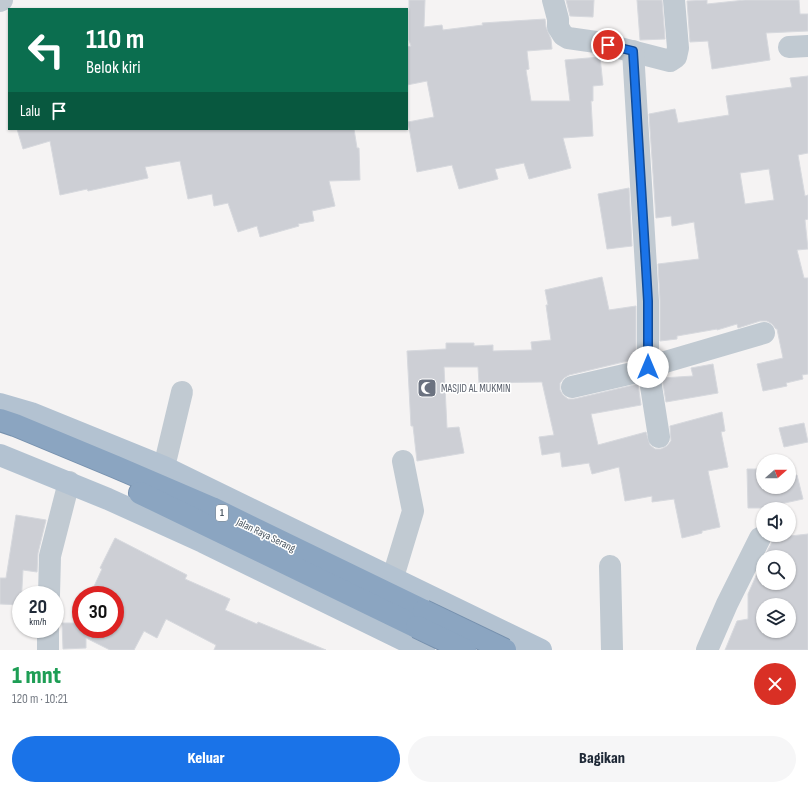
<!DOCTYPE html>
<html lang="id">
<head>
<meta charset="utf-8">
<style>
	:root { --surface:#fff; --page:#f6f6f7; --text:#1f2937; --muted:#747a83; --accent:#1a73e8 }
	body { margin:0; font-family:"Sofia Sans Condensed",sans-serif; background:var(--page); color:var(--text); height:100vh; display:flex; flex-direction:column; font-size:15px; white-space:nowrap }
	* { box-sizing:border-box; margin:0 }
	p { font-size:13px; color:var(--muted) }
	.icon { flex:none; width:22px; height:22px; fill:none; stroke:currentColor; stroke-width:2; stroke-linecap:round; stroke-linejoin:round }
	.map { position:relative; height:650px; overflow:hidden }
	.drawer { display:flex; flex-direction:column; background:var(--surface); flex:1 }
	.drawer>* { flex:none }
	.banner { position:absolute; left:8px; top:8px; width:400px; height:122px; border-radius:0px; box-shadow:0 1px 3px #0004; background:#0b6e4f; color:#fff; overflow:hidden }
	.needle { width:26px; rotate:69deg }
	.fabs { position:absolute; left:756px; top:454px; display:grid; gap:8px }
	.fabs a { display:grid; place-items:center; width:40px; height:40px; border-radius:50%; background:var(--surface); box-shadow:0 1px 3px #0004; font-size:20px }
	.speed { position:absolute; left:12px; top:586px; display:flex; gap:8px; font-size:20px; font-weight:700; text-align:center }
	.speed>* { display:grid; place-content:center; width:52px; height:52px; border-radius:50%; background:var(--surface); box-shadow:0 1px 3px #0004; line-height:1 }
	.speed small { font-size:10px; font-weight:400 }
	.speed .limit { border:6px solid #d22; background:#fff; color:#111 }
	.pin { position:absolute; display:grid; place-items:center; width:34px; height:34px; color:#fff; margin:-17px; border:2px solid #fff; border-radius:50%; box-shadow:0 1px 4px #0007 }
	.me { position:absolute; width:44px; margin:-22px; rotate:0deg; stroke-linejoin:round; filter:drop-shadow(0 0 3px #0008) }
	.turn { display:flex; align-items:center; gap:14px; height:84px; padding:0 12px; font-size:18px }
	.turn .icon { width:52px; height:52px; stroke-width:2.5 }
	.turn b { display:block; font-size:28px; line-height:34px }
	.then { display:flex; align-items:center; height:38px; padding:0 12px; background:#0003; gap:8px; font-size:15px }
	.round { display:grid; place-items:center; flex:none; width:42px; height:42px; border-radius:21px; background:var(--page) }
	.overview { display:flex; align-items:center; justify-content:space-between; height:68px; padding:0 12px }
	h1 { font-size:24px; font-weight:800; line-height:30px; color:#1e9e55 }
	.primary-button { display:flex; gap:8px; margin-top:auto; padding:8px 12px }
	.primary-button a { flex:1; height:46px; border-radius:24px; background:var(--accent); color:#fff; font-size:16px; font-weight:800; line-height:46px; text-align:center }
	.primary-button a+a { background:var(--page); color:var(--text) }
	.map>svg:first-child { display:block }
</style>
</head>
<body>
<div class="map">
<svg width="808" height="650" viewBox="0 0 808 650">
	<rect width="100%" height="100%" fill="#f5f3f3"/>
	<g fill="#cdcfd5" stroke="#d7d9de" fill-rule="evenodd">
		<path d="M409 0H425L424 27 442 25 443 30 483 25 482 23 545 19 546 27 551 39 552 49 527 51 529 69 526 70 531 101H570L565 60 600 57 603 85 593 86V101H591L593 136 563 138 571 168 529 179 524 163 495 169 498 179 459 189 452 165 417 172 408 122 434 117 427 81 407 85V47L411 46 409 40Z"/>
		<path d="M566 0H594L593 17 570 16Z"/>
		<path d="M637 0H662L665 39 640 40Z"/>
		<path d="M707 0V4L745 0H799L800 14H808V31L766 33 770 60 712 69 708 41 690 42 687 1Z"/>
		<path d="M808 76V153L798 155 805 196 808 195V219L805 220 808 249 797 250 804 278H808V374L802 375 803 379 786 383 787 386 763 391 757 364 783 358 777 329H776L772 324 767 321H760L738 328 737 324 717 330V329L677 336V339L660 341V300L658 264 699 259 694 222 672 226 671 216 656 218 649 114 675 109 678 123 729 115 726 96 792 87 790 78ZM769 169 774 200 745 204 740 173Z"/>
		<path d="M17 129H354L357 148H359L360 180 329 181 335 206 312 211 314 221 298 224 299 226 260 237 257 226 238 232 228 203 214 206 212 194 188 199 180 161 145 167 148 178 88 191 87 189 60 195 50 141 23 149Z"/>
		<path d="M629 188 632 246 607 249 598 194Z"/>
		<path d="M602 277 609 310 636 306V359L569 375 564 378 560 383V390L563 395 568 399H574L638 384 641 405 591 414 598 445 646 432 650 445 655 449H661L667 446 671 441 670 426 722 412 725 431 721 432 728 467 708 471 720 527 702 531V533L682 538 674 499 652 502V496L625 501 619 467 592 474 589 463 562 467 560 452 542 455 539 437 554 435 542 382 479 383 478 367H444L447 428 459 427 464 453 417 461 413 426H411L407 351 446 349V343H474V346L493 345V351L532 350 531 342 551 340 546 305H548L545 290Z"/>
		<path d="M713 364 718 393 666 402 662 378 693 376 691 368Z"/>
		<path d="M804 423 808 442 784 447 779 428Z"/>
		<path d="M747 469H763V487H789V477L797 475 803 499 771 506V508H748Z"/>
		<path d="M16 515 46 520 38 553 37 572 23 570 21 605 0 604V578H6Z"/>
		<path d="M808 534V650H725L737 621 748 619V594L763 560V583H789V557H764L771 544 772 538ZM763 605H789V631H763Z"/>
		<path d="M115 538 187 575 185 579 230 599 225 610 257 624 258 622 326 650H214L216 645 166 619 157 638 144 631 134 650H110L86 638V648L63 649 62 623H81V629H115V595H90L102 569 100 568Z"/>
	</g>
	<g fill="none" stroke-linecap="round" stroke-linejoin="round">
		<defs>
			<g id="highway">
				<path d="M0 420 15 425 116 467 212 508 424 611"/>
				<path d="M140 493 417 627"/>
			</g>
		</defs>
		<use href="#highway" stroke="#7690ad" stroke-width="24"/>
		<g stroke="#c1cad2" stroke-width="22">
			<path d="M553 0 558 19V27L563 35 568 38 596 42 670 61 676 57 678 48 674 0"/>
			<path d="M0 1 2 0"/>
			<path d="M789 47 808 46"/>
			<path d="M572 387 633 373 648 367V301L633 51"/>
			<path d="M659 437 648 367 764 333"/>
			<path d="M164 467 182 392"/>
			<path d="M610 566 612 650"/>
			<path d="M393 577 413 511 403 461"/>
			<path d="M49 595 50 556 69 482"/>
			<path d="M48 650V629"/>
			<path d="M707 650 727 604 760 538"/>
		</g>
		<g stroke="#b3c2d1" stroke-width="22">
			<path d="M0 404 31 413 164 467 541 650"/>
			<path d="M0 455 108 499 203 542 424 650"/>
		</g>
		<use href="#highway" stroke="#8ba5c1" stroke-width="22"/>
		<defs>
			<g id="highway-bridge">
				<path d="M424 611 505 650"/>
				<path d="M417 627 465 650"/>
			</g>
		</defs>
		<use href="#highway-bridge" stroke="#7690ad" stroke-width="24" stroke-linecap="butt"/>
		<use href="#highway-bridge" stroke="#8ba5c1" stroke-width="22"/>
	</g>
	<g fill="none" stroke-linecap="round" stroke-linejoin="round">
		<defs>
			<path id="route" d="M608 45 633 51 648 301V367"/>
		</defs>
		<use href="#route" stroke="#114b97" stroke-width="10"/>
		<use href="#route" stroke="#1a73e8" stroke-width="7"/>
	</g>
	<defs>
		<symbol id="mosque-square" viewBox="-11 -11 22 22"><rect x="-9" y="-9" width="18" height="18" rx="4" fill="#6b7280" stroke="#fff"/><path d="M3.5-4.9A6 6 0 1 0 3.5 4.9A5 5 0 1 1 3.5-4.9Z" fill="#fff"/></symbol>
	</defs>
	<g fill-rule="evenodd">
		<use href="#mosque-square" x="416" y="377" width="22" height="22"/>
	</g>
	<g text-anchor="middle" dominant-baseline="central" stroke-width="3" stroke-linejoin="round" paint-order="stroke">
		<rect fill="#fff" stroke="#808990" stroke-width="1" x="216" y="505" width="12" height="16" rx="3"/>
		<g font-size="10" font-weight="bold" fill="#4a5661">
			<text x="222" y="513">1</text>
		</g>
		<g font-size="11" fill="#5b616d" stroke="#fff" text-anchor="start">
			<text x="441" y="388">MASJID AL MUKMIN</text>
		</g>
		<g font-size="11" fill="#4a5661" stroke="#fff">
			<text transform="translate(266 535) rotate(26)">Jalan Raya Serang</text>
		</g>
	</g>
</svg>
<div class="fabs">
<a><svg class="needle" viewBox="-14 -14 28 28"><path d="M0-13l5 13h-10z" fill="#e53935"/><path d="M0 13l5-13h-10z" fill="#747a83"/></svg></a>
<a><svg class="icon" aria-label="sound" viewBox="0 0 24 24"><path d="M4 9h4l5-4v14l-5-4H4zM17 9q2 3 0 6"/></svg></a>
<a><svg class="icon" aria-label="search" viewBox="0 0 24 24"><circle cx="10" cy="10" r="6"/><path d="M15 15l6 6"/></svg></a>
<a><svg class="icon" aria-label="layers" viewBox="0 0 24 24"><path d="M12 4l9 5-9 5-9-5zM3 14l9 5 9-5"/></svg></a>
</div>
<div class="speed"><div>20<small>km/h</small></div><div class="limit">30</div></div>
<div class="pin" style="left:608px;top:45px;background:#d93025"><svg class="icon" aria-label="arrive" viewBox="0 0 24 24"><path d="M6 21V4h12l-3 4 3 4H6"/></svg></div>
<svg class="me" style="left:648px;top:367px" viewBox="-20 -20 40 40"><circle r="19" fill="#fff"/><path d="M0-13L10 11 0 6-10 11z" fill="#1a73e8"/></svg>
<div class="banner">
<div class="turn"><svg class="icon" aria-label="left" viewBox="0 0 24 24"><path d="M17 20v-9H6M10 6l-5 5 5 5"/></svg><div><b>110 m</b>Belok kiri</div></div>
<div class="then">Lalu<svg class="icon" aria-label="arrive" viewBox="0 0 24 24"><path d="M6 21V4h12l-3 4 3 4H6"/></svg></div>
</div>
</div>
<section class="drawer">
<div class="overview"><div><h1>1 mnt</h1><p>120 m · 10:21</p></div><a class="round" style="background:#d93025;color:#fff"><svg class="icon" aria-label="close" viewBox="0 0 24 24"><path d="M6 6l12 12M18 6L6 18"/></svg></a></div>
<div class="primary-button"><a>Keluar</a><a>Bagikan</a></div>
</section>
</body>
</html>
